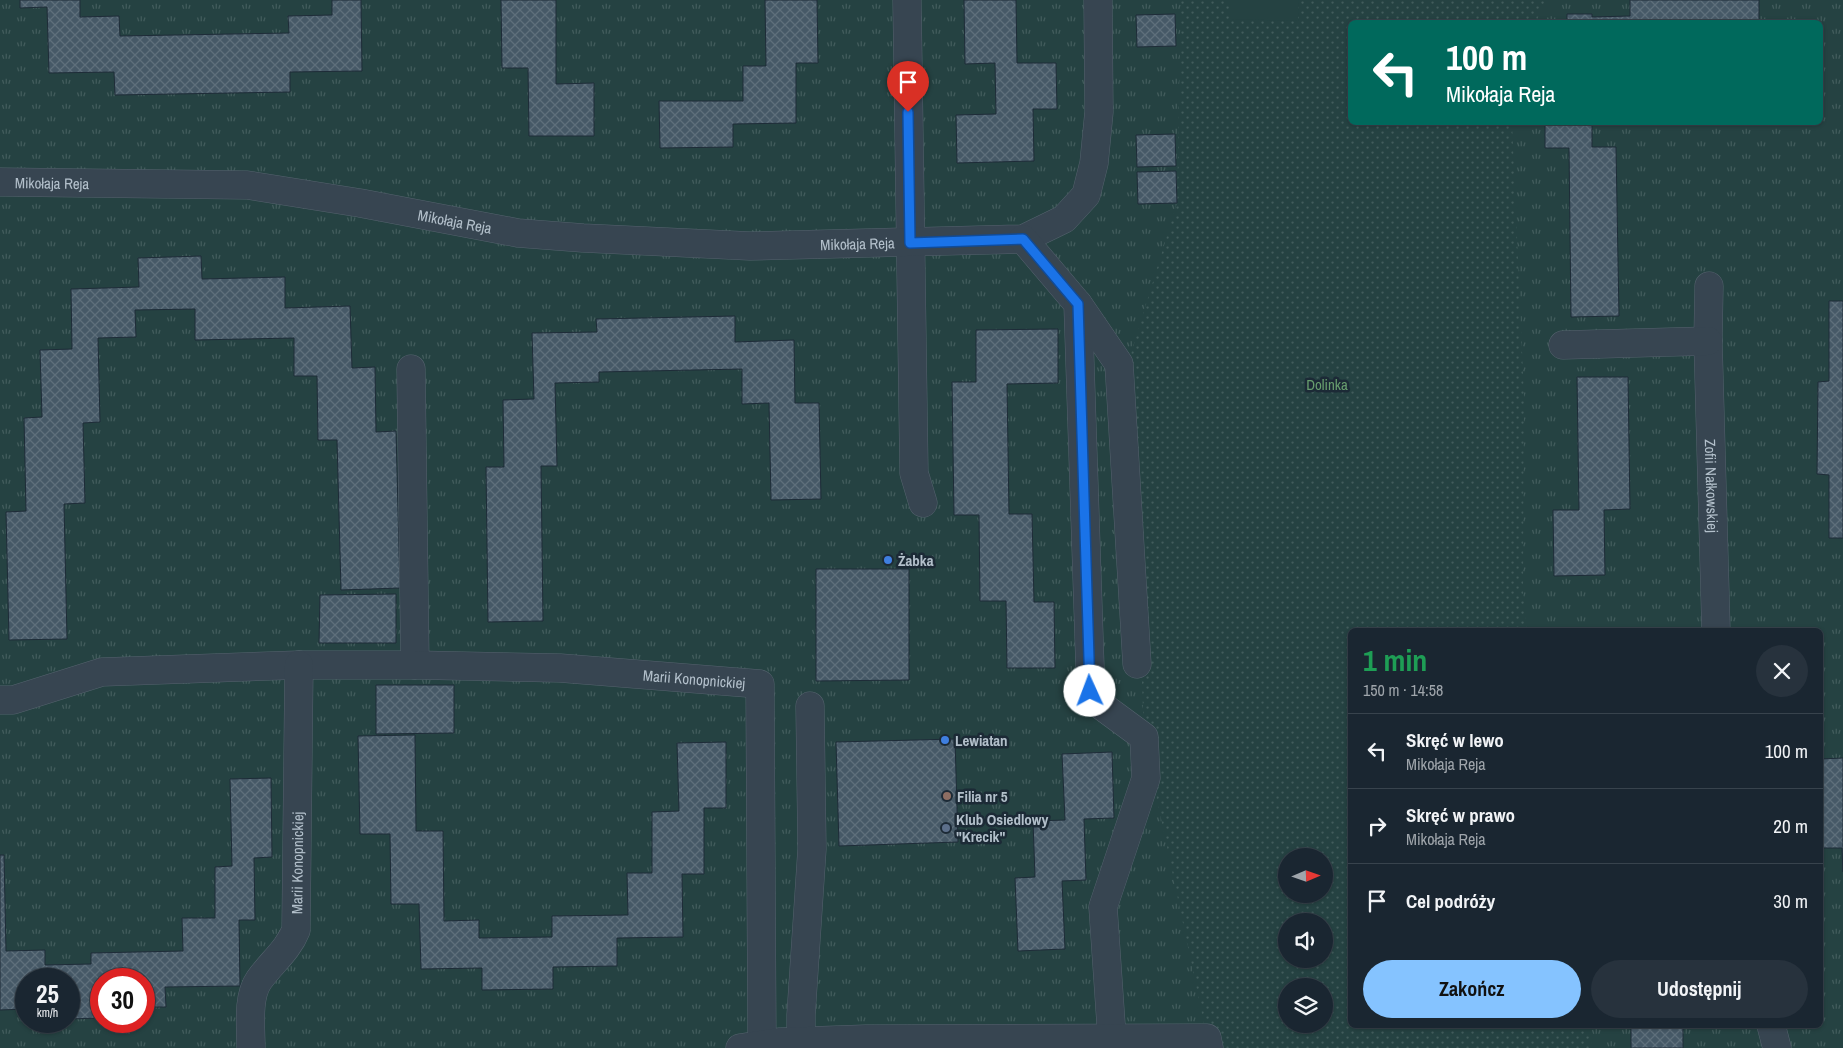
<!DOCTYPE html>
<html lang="pl">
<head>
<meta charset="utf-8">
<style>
	:root { --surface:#1a2631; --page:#27323d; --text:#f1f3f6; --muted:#9fa5ab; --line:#38434d; --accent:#85c3ff }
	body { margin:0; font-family:"Archivo Narrow",sans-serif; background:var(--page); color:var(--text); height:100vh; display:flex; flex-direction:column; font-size:19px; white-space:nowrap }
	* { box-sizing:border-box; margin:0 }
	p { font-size:16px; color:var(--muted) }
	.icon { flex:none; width:28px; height:28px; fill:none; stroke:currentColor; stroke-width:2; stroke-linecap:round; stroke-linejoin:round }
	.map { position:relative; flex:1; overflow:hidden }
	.panel { position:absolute; left:1348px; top:628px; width:475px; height:400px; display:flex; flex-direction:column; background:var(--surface); border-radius:8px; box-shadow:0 1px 4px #0004,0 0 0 1px var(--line) }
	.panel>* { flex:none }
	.guide { position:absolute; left:1348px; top:20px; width:475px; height:105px; border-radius:8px; box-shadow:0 1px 4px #0004,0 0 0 1px var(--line); background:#00695c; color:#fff; overflow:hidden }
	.needle { width:32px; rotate:88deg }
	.buttons { position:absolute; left:1278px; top:848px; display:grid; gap:10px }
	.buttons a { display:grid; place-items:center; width:55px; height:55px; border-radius:50%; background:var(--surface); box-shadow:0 1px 4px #0004,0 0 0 1px var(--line); font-size:25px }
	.speed { position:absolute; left:15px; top:968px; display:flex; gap:10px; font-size:25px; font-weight:700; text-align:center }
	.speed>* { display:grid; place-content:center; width:65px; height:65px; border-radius:50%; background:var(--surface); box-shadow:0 1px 4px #0004,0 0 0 1px var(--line); line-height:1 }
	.speed small { font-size:12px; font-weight:400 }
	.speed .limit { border:8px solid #d22; background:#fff; color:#111 }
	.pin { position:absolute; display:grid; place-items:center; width:42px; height:42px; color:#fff; margin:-51px -21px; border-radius:50% 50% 50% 0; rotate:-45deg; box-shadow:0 0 5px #0007 }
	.pin .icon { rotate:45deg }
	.me { position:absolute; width:55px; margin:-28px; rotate:358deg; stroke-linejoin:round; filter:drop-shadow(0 0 4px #0008) }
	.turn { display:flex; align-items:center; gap:18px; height:105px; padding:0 15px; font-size:22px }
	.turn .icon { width:65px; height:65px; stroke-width:2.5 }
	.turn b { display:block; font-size:35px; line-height:42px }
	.round { display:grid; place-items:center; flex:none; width:52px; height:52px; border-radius:26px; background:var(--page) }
	.overview { display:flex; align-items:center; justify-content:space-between; height:85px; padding:0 15px }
	h1 { font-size:30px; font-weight:700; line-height:38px; color:#1e9e55 }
	.action { display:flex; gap:10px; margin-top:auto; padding:10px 15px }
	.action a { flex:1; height:58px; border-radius:30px; background:var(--accent); color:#111; font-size:20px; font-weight:700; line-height:58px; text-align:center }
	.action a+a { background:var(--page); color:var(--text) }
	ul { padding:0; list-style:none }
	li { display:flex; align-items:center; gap:15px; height:75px; padding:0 15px; border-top:1px solid var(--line) }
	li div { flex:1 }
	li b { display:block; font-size:19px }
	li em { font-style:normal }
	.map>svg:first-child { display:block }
</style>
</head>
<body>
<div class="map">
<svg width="1843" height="1048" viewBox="0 0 1843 1048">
	<defs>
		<pattern id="grass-tufts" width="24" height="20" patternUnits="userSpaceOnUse" patternTransform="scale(1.25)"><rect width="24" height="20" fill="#254242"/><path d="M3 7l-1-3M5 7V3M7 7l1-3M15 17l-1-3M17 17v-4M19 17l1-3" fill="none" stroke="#425c5c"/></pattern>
		<pattern id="park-dots" width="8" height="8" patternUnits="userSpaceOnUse" patternTransform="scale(1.25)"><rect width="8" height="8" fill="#254242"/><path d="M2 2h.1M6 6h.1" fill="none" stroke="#425c5c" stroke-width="1.8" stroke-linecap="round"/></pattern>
		<pattern id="building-cross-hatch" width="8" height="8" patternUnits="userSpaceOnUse" patternTransform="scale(1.25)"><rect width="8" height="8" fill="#465967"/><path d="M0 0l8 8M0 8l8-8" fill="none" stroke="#5e6f7b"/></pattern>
	</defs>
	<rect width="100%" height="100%" fill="#233341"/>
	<path fill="url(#grass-tufts)" fill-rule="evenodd" d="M0 0H1843V1048H0ZM1350 22H1820V122H1350ZM1350 630H1820V1025H1350ZM1286 856H1324V894H1286ZM1286 921H1324V959H1286ZM26 979H69V1021H26ZM101 979H144V1021H101ZM1286 986H1324V1024H1286Z"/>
	<path fill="url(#park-dots)" fill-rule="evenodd" d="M1181 0H1546L1536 22H1350V122L1512 123 1524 396 1523 591 1527 630H1350V1025H1588L1592 1048H1208L1207 1038 1144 737 1130 357 1177 203ZM1286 856H1324V894H1286ZM1286 921H1324V959H1286ZM1286 986H1324V1024H1286Z"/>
	<path fill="#254242" d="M1230 0H1299L1298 21 1230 19Z"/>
	<g fill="url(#building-cross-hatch)" stroke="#1e2c38">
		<path d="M20 0H80V17L119 16 120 36 289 33 288 16 332 15V0H361L362 71 290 72V92L115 95 114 72 49 73 47 7 20 8Z"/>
		<path d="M501 0H556V84L594 83V136H529L528 68H502Z"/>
		<path d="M765 0H817L818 63H796V123L733 124V147L660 148 659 101H743V66H766Z"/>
		<path d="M964 0H1016L1017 63H1056L1057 109H1033L1034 161 957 163 956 115 996 114 995 63 965 64Z"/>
		<path d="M1630 0H1759V22H1567V14H1592V17L1630 16Z"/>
		<path d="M1175 14 1176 46 1137 47 1136 15Z"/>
		<path d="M1545 122H1592V147H1616L1619 316 1571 317 1569 148H1545Z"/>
		<path d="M1175 134 1176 166 1137 167 1136 135Z"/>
		<path d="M1176 171 1177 203 1138 204 1137 172Z"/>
		<path d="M201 256 202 279 285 277V308L350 306 352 368 375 367 376 432 396 431 400 588 341 590 337 440H318L317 376H294V338L195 340V309L135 310 136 337 98 338 100 422 83 423 85 503 64 504 67 639 9 640 6 512 26 511 24 418 42 417 40 350 72 349 71 289 139 287 138 258Z"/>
		<path d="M1829 301H1843V538H1829V475L1817 474 1818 382 1829 381Z"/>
		<path d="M735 316V342L794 340 795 403H819L821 499 771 500 769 403 742 404V369L599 372V382L555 383 557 466H541L543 621 488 622 486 467H504L503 400 534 399 532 333 597 332 596 319Z"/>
		<path d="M1058 329V383L1007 384 1009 514H1032L1034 602H1054L1055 668H1007L1006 601H980L979 515H954L952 382H976V330Z"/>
		<path d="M1577 377H1628L1630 509 1604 510 1605 575 1554 576 1553 510H1579Z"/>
		<path d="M816 569H909V680L816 681Z"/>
		<path d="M396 594V643H319L320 595Z"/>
		<path d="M376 685H454V733L376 734Z"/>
		<path d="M415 735 416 831H443L444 921 479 920V938L552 937V916L628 915 627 873H652V812L679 811 677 743 726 742V808H704V874H682L683 937 617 938V966L553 967V989L482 990V968L421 969 419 904H391L390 834H360L358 736Z"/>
		<path d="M955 739 958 842 839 846 836 742Z"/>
		<path d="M1112 752 1114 818 1084 819 1086 880 1062 881 1065 949 1018 951 1015 878 1035 877 1033 821 1065 820 1062 754Z"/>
		<path d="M1843 758V872L1842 848H1820V759Z"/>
		<path d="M271 778 272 857 254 858 255 920H239L240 986 165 987 166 1007H144V979H101L100 1018 69 1019V979H26V1009L0 1010V855H4L6 951 45 950V965L91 964V953L183 951 182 918H215V867L232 866 230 779Z"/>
		<rect x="1631" y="1025" width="52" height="23"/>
	</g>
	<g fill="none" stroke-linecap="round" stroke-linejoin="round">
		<defs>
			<g id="minor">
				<path d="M907 0 914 473 923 503"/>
				<path id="s1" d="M0 182 247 185 360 203 518 233 583 238 750 246 1023 239 1064 219 1086 195 1094 163 1099 112 1098 0"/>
				<path d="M1023 239 1078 304 1091 698 1144 737 1146 778 1103 907 1112 1039"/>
				<path id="s2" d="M1709 286 1708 341 1716 630"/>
				<path d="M1078 304 1119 364 1137 664"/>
				<path d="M1563 345 1708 341"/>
				<path d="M411 369 415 665"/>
				<path id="s3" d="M0 700H13L102 672 299 665H415L560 668 760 684 762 1044"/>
				<path d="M1771 1025 1777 1048"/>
				<path d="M801 1041V1015L812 849 810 706"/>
				<path id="s4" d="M251 1048C251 1028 247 997 259 980 272 962 288 950 296 930L299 665"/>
				<path d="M740 1048 779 1042 866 1039 1207 1038 1209 1048"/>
			</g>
		</defs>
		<use href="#minor" stroke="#55636e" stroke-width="29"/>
		<use href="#minor" stroke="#374551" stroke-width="28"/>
	</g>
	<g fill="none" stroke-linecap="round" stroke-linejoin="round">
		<defs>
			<path id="route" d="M908 112 910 243 1023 239 1078 304 1090 691"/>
		</defs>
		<use href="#route" stroke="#114b97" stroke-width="12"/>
		<use href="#route" stroke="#1a73e8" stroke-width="9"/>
	</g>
	<g fill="#3f7fe0" stroke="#1c2a36" stroke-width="2">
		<circle cx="888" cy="560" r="5"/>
		<circle cx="945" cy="740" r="5"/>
	</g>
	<circle fill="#8d6e63" stroke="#1c2a36" stroke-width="2" cx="947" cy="796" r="5"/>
	<circle fill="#5c6f8a" stroke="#1c2a36" stroke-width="2" cx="946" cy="828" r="5"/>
	<g text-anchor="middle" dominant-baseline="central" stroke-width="5" stroke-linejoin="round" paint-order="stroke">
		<g font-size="15" fill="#b3c0cb" stroke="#1c2a36">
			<text stroke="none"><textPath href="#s1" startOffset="52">Mikołaja Reja</textPath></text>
			<text stroke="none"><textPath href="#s1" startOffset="458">Mikołaja Reja</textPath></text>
			<text stroke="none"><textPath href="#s1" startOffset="862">Mikołaja Reja</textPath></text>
			<text stroke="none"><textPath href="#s2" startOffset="200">Zofii Nałkowskiej</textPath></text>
			<text stroke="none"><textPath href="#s3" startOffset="699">Marii Konopnickiej</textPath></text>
			<text stroke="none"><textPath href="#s4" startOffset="199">Marii Konopnickiej</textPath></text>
		</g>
		<g font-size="15" fill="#689e6e" stroke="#1c2a36">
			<text x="1327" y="384">Dolinka</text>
		</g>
		<g font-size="15" font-weight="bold" fill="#b3c0cb" stroke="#1c2a36" text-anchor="start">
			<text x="898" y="560">Żabka</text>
			<text x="955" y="740">Lewiatan</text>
			<text x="957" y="796">Filia nr 5</text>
			<text x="956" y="819">Klub Osiedlowy<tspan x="956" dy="17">"Krecik"</tspan></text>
		</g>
	</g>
</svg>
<div class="buttons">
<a><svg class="needle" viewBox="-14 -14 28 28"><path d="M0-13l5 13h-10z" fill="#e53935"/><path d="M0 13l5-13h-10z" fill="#9fa5ab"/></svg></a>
<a><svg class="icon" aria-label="sound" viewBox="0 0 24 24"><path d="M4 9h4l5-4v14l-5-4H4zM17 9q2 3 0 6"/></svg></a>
<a><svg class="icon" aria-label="layers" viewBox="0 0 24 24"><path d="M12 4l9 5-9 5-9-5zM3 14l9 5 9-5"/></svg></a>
</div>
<div class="speed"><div>25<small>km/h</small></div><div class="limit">30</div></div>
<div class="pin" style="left:908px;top:112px;background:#d93025"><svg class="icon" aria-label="arrive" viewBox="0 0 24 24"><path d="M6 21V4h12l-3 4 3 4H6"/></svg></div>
<svg class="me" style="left:1090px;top:691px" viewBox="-20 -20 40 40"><circle r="19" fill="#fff"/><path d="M0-13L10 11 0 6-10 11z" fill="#1a73e8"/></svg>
<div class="guide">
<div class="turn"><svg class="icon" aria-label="left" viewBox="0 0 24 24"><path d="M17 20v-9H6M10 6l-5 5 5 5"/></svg><div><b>100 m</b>Mikołaja Reja</div></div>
</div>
<section class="panel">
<div class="overview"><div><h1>1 min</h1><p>150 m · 14:58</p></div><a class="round"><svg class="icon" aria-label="close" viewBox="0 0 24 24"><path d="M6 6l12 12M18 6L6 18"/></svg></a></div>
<ul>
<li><svg class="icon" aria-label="left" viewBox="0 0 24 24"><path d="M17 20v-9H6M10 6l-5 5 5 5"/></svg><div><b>Skręć w lewo</b><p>Mikołaja Reja</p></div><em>100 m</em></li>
<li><svg class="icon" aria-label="right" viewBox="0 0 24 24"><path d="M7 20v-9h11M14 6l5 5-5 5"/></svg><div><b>Skręć w prawo</b><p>Mikołaja Reja</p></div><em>20 m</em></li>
<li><svg class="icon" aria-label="arrive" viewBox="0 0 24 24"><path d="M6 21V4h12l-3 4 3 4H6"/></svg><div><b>Cel podróży</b></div><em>30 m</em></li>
</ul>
<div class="action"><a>Zakończ</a><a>Udostępnij</a></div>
</section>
</div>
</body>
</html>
